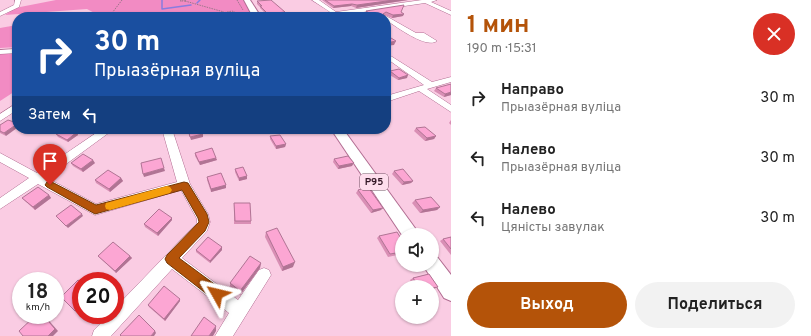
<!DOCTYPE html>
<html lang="ru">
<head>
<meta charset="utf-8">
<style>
	:root { --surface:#fff; --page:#f2f2f2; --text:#222; --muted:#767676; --accent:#b45309 }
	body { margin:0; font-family:Overpass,sans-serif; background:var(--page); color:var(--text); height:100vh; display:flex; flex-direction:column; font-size:15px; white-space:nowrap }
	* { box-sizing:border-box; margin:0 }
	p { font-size:13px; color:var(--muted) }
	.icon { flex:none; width:22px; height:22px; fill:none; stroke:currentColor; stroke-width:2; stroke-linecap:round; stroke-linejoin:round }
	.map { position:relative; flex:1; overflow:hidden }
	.sheet { display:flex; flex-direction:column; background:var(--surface); width:360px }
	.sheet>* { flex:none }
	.guide { position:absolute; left:12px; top:12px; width:379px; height:122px; border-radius:16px; box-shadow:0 1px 3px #0004; background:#1a4fa0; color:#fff; overflow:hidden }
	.buttons { position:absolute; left:395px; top:228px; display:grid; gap:8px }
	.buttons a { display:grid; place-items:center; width:44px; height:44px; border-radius:50%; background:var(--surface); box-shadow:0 1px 3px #0004; font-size:20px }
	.speed { position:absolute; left:12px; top:272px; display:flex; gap:8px; font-size:20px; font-weight:700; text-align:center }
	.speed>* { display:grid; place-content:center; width:52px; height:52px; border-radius:50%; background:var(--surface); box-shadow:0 1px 3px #0004; line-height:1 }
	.speed small { font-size:10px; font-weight:400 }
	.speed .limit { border:6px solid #d22; background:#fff; color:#111 }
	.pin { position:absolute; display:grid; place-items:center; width:34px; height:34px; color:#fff; margin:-41px -17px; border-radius:50% 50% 50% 0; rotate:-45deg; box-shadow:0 0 4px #0007 }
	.pin .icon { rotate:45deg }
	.me { position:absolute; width:44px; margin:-22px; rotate:307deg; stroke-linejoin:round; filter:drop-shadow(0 0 3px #0008) }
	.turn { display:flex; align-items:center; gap:14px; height:84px; padding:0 16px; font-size:18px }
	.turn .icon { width:52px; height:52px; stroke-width:2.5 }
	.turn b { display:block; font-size:28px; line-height:34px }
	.then { display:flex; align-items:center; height:38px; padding:0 16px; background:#0003; gap:8px; font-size:15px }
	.round { display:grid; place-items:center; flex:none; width:42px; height:42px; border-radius:21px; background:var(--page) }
	.head { display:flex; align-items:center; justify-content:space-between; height:68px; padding:0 16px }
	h1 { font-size:24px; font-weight:700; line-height:30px; color:var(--accent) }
	.primary-button { display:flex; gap:8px; margin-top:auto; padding:8px 16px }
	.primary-button a { flex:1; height:46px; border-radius:24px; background:var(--accent); color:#fff; font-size:16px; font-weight:700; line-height:46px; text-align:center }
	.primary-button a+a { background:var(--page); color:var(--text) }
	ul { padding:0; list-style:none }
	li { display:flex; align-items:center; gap:12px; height:60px; padding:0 16px }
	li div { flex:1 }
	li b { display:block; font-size:15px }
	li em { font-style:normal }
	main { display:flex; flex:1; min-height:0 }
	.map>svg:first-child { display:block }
</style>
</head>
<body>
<main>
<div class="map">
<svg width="451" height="336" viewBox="0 0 451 336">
	<rect width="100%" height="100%" fill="#facce3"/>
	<g fill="#f28bc3">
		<path d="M56 0H243L253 17H102L87 9 5 15 15 8Z"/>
		<path d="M17 25V47L0 48V28Z"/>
		<path d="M17 53V90L0 101V54Z"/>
	</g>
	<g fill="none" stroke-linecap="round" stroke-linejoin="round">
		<g stroke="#897cdf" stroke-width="1.5">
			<path d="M162 0V9L191 5"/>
			<path d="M197 3 200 0"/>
		</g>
		<defs>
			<g id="minor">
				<path d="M15 0H21L19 7 0 16V12L14 5Z"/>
				<path d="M312 0H319L336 12 422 0H437L431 2 451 11V15L425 3 336 16 305 17 330 12Z"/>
				<path d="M386 16 416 33H424L437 41C426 49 397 27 386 20V17H384Z"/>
				<path d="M17 49V53L0 54V50Z"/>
				<path d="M386 53 432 82 451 77V82L427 89 451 105V112L419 91 386 102V96L424 85 386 58Z"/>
				<path d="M17 103V110L0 121V114Z"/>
				<path d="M102 129H114L47 178 96 204 177 182 162 129H172L190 184 208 214 210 222 207 231 182 258 238 300 259 270 264 268 269 270 271 275 233 336H215L229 313 172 269 111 336H92L94 330 109 315H115V308L197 223V219L181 190 95 215 38 184 0 209V198L29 178 0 162V153L37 173Z"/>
			</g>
			<g id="major">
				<path d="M244 0H250L261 17H253Z"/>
				<path d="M331 129H343L420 235H402Z"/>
				<path d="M432 255 438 258 451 275V301L444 298 423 265H432Z"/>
			</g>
		</defs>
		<use href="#minor" stroke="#b16c91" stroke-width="1"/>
		<use href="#major" stroke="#b16c91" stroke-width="2"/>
		<g stroke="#9d778a" stroke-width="1" stroke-dasharray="1.5 1" stroke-linecap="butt">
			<path d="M182 0H185L186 1H180Z"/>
			<path d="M237 0 243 10"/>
			<path d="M185 1 224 12"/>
			<path d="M232 11 239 14 231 17 225 16 223 13Z"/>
			<path d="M238 15 241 17 248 15"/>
			<path d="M109 17 122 0"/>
		</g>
		<use href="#minor" fill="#fff" fill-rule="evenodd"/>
		<use href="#major" fill="#fff" fill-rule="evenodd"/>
	</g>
	<g fill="#d98fb5">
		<path d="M322 0H408L356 8 351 6 333 8Z"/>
		<path d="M257 1 285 12V14L268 16 260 8V7L257 4Z"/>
		<path d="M366 11 401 12 403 16 392 18 385 15H384L385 16V17H371L365 13Z"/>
		<path d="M390 71 407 78 398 80 388 74Z"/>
		<path d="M436 88 451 95 444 97 434 91Z"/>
		<path d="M451 120V125L449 123Z"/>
		<path d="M0 125 6 136 0 133Z"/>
		<path d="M416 128 436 136 434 139 425 141 414 131Z"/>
		<path d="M77 132 78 135 68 142 58 137 56 134Z"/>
		<path d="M270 136 286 144 285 147 276 149 270 139Z"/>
		<path d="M195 153 216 158 217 160 200 165 195 156Z"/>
		<path d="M334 159 352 166 338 169 333 162Z"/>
		<path d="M71 163H95L83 172 73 166Z"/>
		<path d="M235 169 247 176V179L239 181 235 172Z"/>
		<path d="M394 171 413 181 411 183 402 185 392 174Z"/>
		<path d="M207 177 226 188 211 192 207 180Z"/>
		<path d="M121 178 123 181 110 192 96 183 95 180Z"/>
		<path d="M358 190 381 210 371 213 356 193Z"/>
		<path d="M49 195 51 198 35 210 25 201 22 198Z"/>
		<path d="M415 200 440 207 437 210 420 213 412 203Z"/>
		<path d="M234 203 251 221V224H234Z"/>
		<path d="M172 218V220L158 236 145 227 144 224Z"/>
		<path d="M266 232 293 267 282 271 265 237Z"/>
		<path d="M379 236 402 240V254L388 257 377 238Z"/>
		<path d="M451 237V255L440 241 443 239Z"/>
		<path d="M222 247V250L210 263 196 252V250Z"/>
		<path d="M98 256H130L132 258 116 273Z"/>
		<path d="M261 263 260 268 240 295 230 287V283Z"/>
		<path d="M429 274 438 287 434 289H432V287H414L410 280 413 278Z"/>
		<path d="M180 301 165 321 149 307 148 305Z"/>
	</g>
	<g fill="#b07494">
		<path d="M394 0H408L356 8 357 5Z"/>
		<path d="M352 4 351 6 333 8 334 6Z"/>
		<path d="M285 12V14L268 16V14Z"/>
		<path d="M404 14 403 16 392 18 393 15Z"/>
		<path d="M396 41 394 45 386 46V43Z"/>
		<path d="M408 75 407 78 398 80 399 78Z"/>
		<path d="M451 92V95L444 97 445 94Z"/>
		<path d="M17 124V128L6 136 4 133Z"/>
		<path d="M77 132 78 135 68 142 67 140Z"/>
		<path d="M203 134V137L191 140 190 137Z"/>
		<path d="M436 136 434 139 425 141 427 138Z"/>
		<path d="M286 144 285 147 276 149V146Z"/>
		<path d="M216 158 217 160 200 165 199 162Z"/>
		<path d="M93 160 95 163 83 172 81 169Z"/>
		<path d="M354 163 352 166 338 169 339 166Z"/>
		<path d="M164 168 165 171 144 177 143 174Z"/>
		<path d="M247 176V179L239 181V178Z"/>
		<path d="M121 178 123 181 110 192 109 189Z"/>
		<path d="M413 181 411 183 402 185 404 182Z"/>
		<path d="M226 185V188L211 192V189Z"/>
		<path d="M49 195 51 198 35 210 33 207Z"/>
		<path d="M440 207 437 210 420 213 423 210Z"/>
		<path d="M383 208 381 210 371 213 373 210Z"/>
		<path d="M82 214 83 216 68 228 66 226Z"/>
		<path d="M172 218V220L158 236 157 233Z"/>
		<path d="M222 247V250L210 263V261Z"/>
		<path d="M130 256 132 258 116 273 115 271Z"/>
		<path d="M295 262 293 267 282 271 283 267Z"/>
		<path d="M261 263 260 268 240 295V291Z"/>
		<path d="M180 299V301L165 321 164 319Z"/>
		<path d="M81 306V310L78 313 75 311Z"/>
		<path d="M43 315H44L58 331 53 336H48Z"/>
		<path d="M216 326V331L213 336H209Z"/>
		<path d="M155 331 156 333 154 336H151Z"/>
	</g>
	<g fill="#fca6d3" stroke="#b07494">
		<path d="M271 0 285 12 268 14 260 6H262L257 1Z"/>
		<path d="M325 0H394L357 5 352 4 334 6Z"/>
		<path d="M404 5 401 12 404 14 393 15 386 12 383 14 385 16 375 17 366 11Z"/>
		<path d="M386 35 396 41 386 43Z"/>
		<path d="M399 69 408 75 399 78 390 71Z"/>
		<path d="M451 84V92L445 94 436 88Z"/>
		<path d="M8 120 17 123V124L4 133 0 131V125Z"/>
		<path d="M425 127 436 136 427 138 416 128Z"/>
		<path d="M64 129H70L77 132 67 140 56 134Z"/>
		<path d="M188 129H201L203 134 190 137Z"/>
		<path d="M280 135 286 144 276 146 270 136Z"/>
		<path d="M212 148 216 158 199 162 195 153Z"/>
		<path d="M83 154 93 160 81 169 71 163Z"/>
		<path d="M348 156 354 163 339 166 334 159Z"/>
		<path d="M161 158 164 168 143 174 141 163Z"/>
		<path d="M243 167 247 176 239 178 235 169Z"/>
		<path d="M403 169 413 181 404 182 394 171Z"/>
		<path d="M108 170 121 178 109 189 95 180Z"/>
		<path d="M221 173 226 185 211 189 207 177Z"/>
		<path d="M38 187 49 195 33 207 22 198Z"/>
		<path d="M368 187 383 208 373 210 358 190Z"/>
		<path d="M431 197 440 207 423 210 415 200Z"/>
		<path d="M234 203H250L251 221H235Z"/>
		<path d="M71 205 82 214 66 226 56 216Z"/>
		<path d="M159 209 172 218 157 233 144 224Z"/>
		<path d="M277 228 295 262 283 267 266 232Z"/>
		<path d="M397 232 402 240V252L390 254 379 236Z"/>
		<path d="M208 237 222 247 210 261 196 250Z"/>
		<path d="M451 237V249L443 239Z"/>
		<path d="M113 242 130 256 115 271 98 256Z"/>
		<path d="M250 256 261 263 240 291 230 283Z"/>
		<path d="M429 274 438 287 432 288V287H419L413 278Z"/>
		<path d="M78 280 81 282V306L75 311 61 297Z"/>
		<path d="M164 286 180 299 164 319 148 305Z"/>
		<path d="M36 315H43L55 329 48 336H23L19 331Z"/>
		<path d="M139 315 155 331 151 336H121L120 335Z"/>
		<path d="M204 317 216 326 209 336H191Z"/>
	</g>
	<path fill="#b45309" stroke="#753606" d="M50 181 96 205 184 182 188 183 207 214 209 222 205 231 179 258 221 289 223 294 221 298 217 300 212 298 167 263 165 259 167 255 199 222 198 218 182 190 95 214 47 187 45 185 47 182Z"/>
	<path fill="#f59e0b" d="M167 186 170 187 172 190 170 193 110 210 106 209 105 206 106 203 110 202Z"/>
	<g text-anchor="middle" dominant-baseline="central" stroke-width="3" stroke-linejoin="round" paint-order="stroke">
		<rect fill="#fedeed" stroke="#715362" stroke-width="1" x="360" y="174" width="28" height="16" rx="3"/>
		<g font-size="10" font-weight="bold" fill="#341827">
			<text x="374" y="182">Р95</text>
		</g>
	</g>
</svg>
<div class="buttons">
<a><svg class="icon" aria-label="sound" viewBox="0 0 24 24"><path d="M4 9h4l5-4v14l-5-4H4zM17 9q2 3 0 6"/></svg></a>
<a>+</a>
</div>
<div class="speed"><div>18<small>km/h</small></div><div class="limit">20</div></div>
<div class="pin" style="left:50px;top:185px;background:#d93025"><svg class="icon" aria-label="arrive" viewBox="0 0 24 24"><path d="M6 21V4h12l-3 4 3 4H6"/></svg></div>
<svg class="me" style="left:217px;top:294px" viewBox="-20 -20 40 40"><path d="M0-17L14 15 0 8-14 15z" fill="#b45309" stroke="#fff" stroke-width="4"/></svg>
<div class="guide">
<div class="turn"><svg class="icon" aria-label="right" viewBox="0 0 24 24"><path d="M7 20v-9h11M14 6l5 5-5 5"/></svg><div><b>30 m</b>Прыазёрная вуліца</div></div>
<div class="then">Затем<svg class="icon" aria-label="left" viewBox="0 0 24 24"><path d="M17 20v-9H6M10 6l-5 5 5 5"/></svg></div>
</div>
</div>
<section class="sheet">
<div class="head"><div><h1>1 мин</h1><p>190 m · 15:31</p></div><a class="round" style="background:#d93025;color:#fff"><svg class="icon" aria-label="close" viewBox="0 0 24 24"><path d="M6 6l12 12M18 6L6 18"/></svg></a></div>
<ul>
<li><svg class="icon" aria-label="right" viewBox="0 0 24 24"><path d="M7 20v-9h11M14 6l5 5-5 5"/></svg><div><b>Направо</b><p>Прыазёрная вуліца</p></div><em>30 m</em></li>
<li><svg class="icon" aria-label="left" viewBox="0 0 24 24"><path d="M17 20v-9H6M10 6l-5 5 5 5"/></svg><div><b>Налево</b><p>Прыазёрная вуліца</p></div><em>30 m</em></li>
<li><svg class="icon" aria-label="left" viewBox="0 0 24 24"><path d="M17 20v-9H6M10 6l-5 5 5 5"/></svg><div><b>Налево</b><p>Цяністы завулак</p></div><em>30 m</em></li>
</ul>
<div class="primary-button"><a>Выход</a><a>Поделиться</a></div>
</section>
</main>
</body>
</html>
